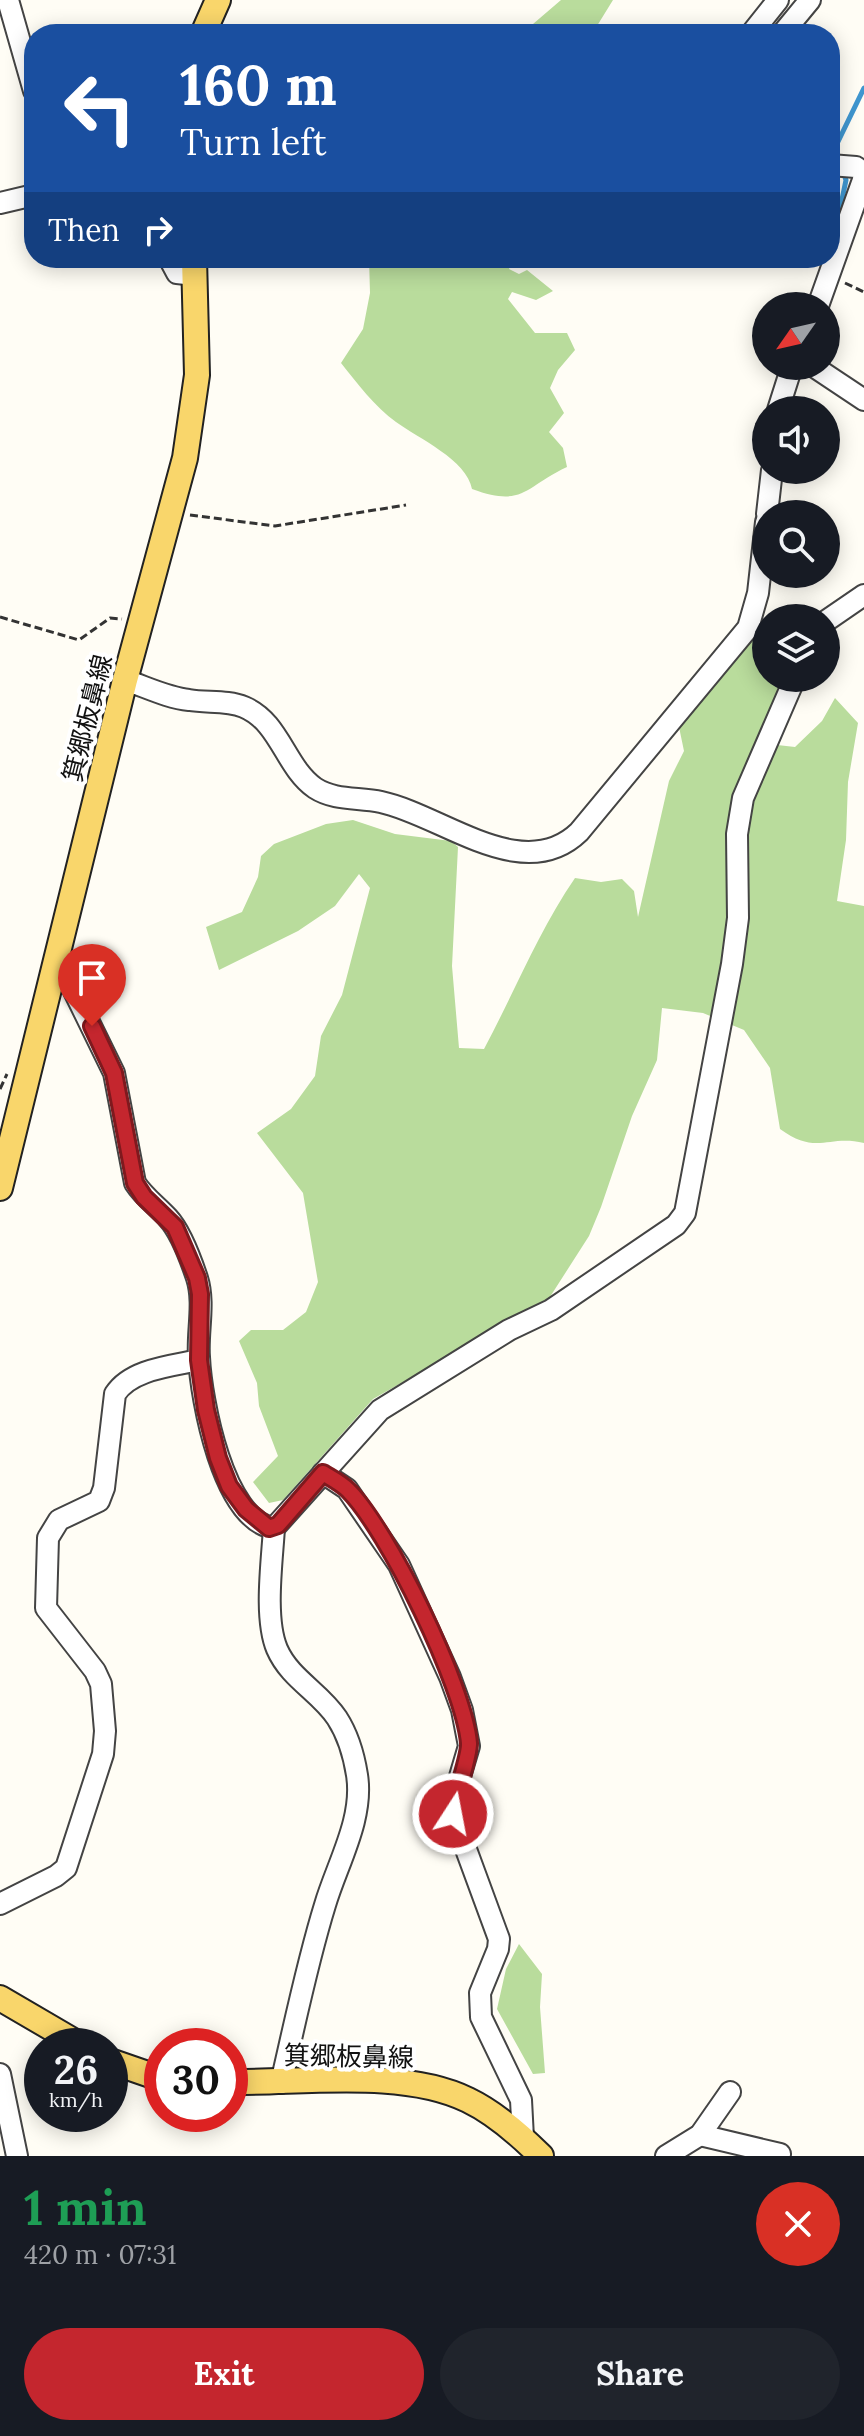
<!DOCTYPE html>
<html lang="en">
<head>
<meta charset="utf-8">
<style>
	:root { --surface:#171b24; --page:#20242c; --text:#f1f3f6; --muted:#9ea1a6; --accent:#c4262e }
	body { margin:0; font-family:Lora,"Noto Sans JP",serif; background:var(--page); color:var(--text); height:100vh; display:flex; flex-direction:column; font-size:30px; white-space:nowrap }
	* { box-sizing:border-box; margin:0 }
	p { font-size:26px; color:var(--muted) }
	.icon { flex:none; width:44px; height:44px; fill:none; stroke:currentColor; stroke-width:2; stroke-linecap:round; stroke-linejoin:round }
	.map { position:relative; height:2156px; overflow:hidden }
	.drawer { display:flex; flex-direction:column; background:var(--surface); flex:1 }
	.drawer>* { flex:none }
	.guide { position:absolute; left:24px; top:24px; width:816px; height:244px; border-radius:32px; box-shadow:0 4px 20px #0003; background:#1a4fa0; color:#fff; overflow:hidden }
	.needle { width:52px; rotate:236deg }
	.controls { position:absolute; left:752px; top:292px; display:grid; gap:16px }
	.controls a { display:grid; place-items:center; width:88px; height:88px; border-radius:50%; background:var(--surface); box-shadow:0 4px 20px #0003; font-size:40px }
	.speed { position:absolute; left:24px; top:2028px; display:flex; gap:16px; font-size:40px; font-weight:700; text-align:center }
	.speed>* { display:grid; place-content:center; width:104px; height:104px; border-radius:50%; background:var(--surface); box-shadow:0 4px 20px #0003; line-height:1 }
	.speed small { font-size:20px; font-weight:400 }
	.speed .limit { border:12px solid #d22; background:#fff; color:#111 }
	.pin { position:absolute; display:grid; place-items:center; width:68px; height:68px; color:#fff; margin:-82px -34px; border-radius:50% 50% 50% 0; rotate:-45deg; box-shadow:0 0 8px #0007 }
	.pin .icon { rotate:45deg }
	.me { position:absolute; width:88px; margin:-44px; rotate:11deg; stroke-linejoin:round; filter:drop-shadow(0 0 6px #0008) }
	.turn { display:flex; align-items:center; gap:28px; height:168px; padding:0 24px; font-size:36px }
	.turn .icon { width:104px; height:104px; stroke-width:2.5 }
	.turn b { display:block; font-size:56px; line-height:68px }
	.then { display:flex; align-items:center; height:76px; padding:0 24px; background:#0003; gap:16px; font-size:30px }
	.round { display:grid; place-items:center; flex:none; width:84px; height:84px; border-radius:42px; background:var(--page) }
	.head { display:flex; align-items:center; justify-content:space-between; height:136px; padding:0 24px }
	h1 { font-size:48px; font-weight:700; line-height:60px; color:#1e9e55 }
	.action { display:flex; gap:16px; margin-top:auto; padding:16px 24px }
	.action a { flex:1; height:92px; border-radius:48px; background:var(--accent); color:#fff; font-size:32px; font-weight:700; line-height:92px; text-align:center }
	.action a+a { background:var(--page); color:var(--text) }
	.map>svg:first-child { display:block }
</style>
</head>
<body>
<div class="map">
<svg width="864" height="2156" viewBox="0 0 864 2156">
	<rect width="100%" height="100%" fill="#fffdf5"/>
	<g fill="#b9dc9c">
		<path d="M561 0H613L592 34H487L497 25 533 24Z"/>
		<path d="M369 258H513L509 269 519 274 527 270 553 291 536 300 512 292 508 299 535 333H567L575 350 558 370 550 388 564 413 549 432 563 448 567 467C524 487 524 508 472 489 467 460 418 438 396 422 375 407 357 383 341 363L363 329 370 293Z"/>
		<path d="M766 619V678H784L759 743 795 747 822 721 835 698 858 723 848 782 846 840 837 901 864 906V1143C828 1134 817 1156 780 1129L770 1068 744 1030 703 1013 662 1008 657 1060 632 1116 601 1207 589 1236 548 1300 373 1399 283 1500 269 1503 253 1482 278 1456 259 1406 257 1383 239 1341 251 1330H283L306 1312 318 1282 303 1193 257 1133 291 1109 315 1076 321 1036 342 995 370 888 359 874 335 906 298 931 219 970 206 927 242 912 258 877 261 856 274 844 326 824 353 820 395 834 451 841 458 847 452 966 459 1048 484 1049C515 991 538 932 575 878L601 882 622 879 634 891 638 917 669 781 684 751 679 727Z"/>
		<path d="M519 1944 542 1974 540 2007 545 2073 533 2074 497 2009 506 1969Z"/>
	</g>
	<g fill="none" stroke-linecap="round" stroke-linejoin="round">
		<g stroke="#3f96cf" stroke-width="5">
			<path d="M837 159 833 152 864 88"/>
			<path d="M837 224 846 180 843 172"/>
		</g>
		<defs>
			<g id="minor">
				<path d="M8 0 34 91"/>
				<path d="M751 34 778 0"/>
				<path d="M782 34 810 0"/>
				<path d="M830 165 856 167 864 173"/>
				<path d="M0 203 34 195"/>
				<path d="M169 258 177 273 195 275"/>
				<path d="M818 306 864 177"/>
				<path d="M813 366 864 400"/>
				<path d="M778 410 792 366"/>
				<path d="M767 514 772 470"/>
				<path d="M826 621 864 595"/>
				<path d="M125 680C146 687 168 698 189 700 207 703 228 700 244 707 280 722 285 767 315 788 335 801 359 797 381 802 442 815 523 886 579 832L748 628 758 593 766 522"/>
				<path d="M55 963 69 981 114 1073 135 1183C144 1197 156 1205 168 1218 181 1232 191 1260 197 1278 205 1303 197 1332 199 1357 201 1399 223 1521 274 1528L380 1410 509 1330 551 1310 676 1225 685 1213 732 964 738 918 737 834 743 798 795 678"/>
				<path d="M323 1473 347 1489 399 1565 450 1677 462 1710 469 1746 456 1790 453 1814 499 1939 498 1949 480 1993 481 2017 521 2100 523 2138"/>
				<path d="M274 1528C272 1562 264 1618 277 1649 290 1679 320 1692 337 1718 348 1735 354 1756 357 1775 364 1819 337 1864 325 1905 307 1963 295 2023 281 2083"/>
				<path d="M0 1904 56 1876 66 1868 103 1754 105 1731 101 1684 95 1671 46 1608 48 1538 59 1520 99 1501 104 1488 115 1394C131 1369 172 1366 199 1360"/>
				<path d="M0 2074 17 2156"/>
				<path d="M700 2135 780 2154"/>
				<path d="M666 2156 700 2135 730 2092"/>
			</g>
			<g id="major">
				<path d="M203 34 218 0"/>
				<path d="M0 1188 125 680 185 458 197 375 194 258"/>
				<path d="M0 1998 82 2046"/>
				<path d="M110 2061 162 2079"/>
				<path d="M230 2082C302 2083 403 2068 468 2100 495 2113 520 2135 541 2156"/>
			</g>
		</defs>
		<use href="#minor" stroke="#444" stroke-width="24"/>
		<use href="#major" stroke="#222" stroke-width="28"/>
		<g stroke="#333" stroke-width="3" stroke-dasharray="8 4" stroke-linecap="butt">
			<path d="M845 283 864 292"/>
			<path d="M190 515 275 526 406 505"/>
			<path d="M0 617 79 640 110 618 122 619"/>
			<path d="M0 1089 7 1074"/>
		</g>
		<use href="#minor" stroke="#fff" stroke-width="20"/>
		<use href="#major" stroke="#f9d66b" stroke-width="24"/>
	</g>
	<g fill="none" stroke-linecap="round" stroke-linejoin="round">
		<defs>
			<path id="route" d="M92 1026 114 1073 135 1183 144 1197 175 1227 197 1278 200 1294 199 1360 206 1410 218 1458 229 1486 246 1509 269 1528 278 1525 323 1473C331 1478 341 1483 348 1490 388 1530 464 1686 469 1743 470 1756 455 1795 453 1814"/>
		</defs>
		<use href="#route" stroke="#7f191e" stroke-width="20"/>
		<use href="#route" stroke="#c4262e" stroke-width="14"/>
	</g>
	<g text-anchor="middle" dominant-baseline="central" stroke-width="8" stroke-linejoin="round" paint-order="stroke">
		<g font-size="26" fill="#111" stroke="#fff">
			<text transform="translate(87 718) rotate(-76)">箕郷板鼻線</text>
			<text transform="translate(349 2056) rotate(1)">箕郷板鼻線</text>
		</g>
	</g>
</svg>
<div class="controls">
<a><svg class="needle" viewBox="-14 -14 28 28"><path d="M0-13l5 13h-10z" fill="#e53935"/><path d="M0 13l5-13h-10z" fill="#9ea1a6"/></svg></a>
<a><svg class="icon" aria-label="sound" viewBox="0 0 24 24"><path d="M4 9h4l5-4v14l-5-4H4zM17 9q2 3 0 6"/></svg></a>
<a><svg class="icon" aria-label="search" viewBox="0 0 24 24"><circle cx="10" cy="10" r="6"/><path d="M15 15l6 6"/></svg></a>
<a><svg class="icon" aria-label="layers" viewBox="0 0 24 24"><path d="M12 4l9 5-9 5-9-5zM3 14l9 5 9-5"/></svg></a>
</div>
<div class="speed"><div>26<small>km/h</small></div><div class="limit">30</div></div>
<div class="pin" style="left:92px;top:1026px;background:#d93025"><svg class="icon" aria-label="arrive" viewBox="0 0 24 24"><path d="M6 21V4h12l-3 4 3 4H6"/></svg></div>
<svg class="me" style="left:453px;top:1814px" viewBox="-20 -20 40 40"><circle r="17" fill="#c4262e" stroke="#fff" stroke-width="3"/><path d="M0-11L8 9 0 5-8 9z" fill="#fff"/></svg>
<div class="guide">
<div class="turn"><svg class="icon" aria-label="left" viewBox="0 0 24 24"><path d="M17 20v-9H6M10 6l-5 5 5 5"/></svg><div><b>160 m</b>Turn left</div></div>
<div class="then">Then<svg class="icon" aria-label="right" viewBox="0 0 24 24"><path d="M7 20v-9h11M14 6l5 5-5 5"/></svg></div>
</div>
</div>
<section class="drawer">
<div class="head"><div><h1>1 min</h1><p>420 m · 07:31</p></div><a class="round" style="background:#d93025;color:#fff"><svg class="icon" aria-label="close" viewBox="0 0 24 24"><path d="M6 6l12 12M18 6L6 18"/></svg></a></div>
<div class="action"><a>Exit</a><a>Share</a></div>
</section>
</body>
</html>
